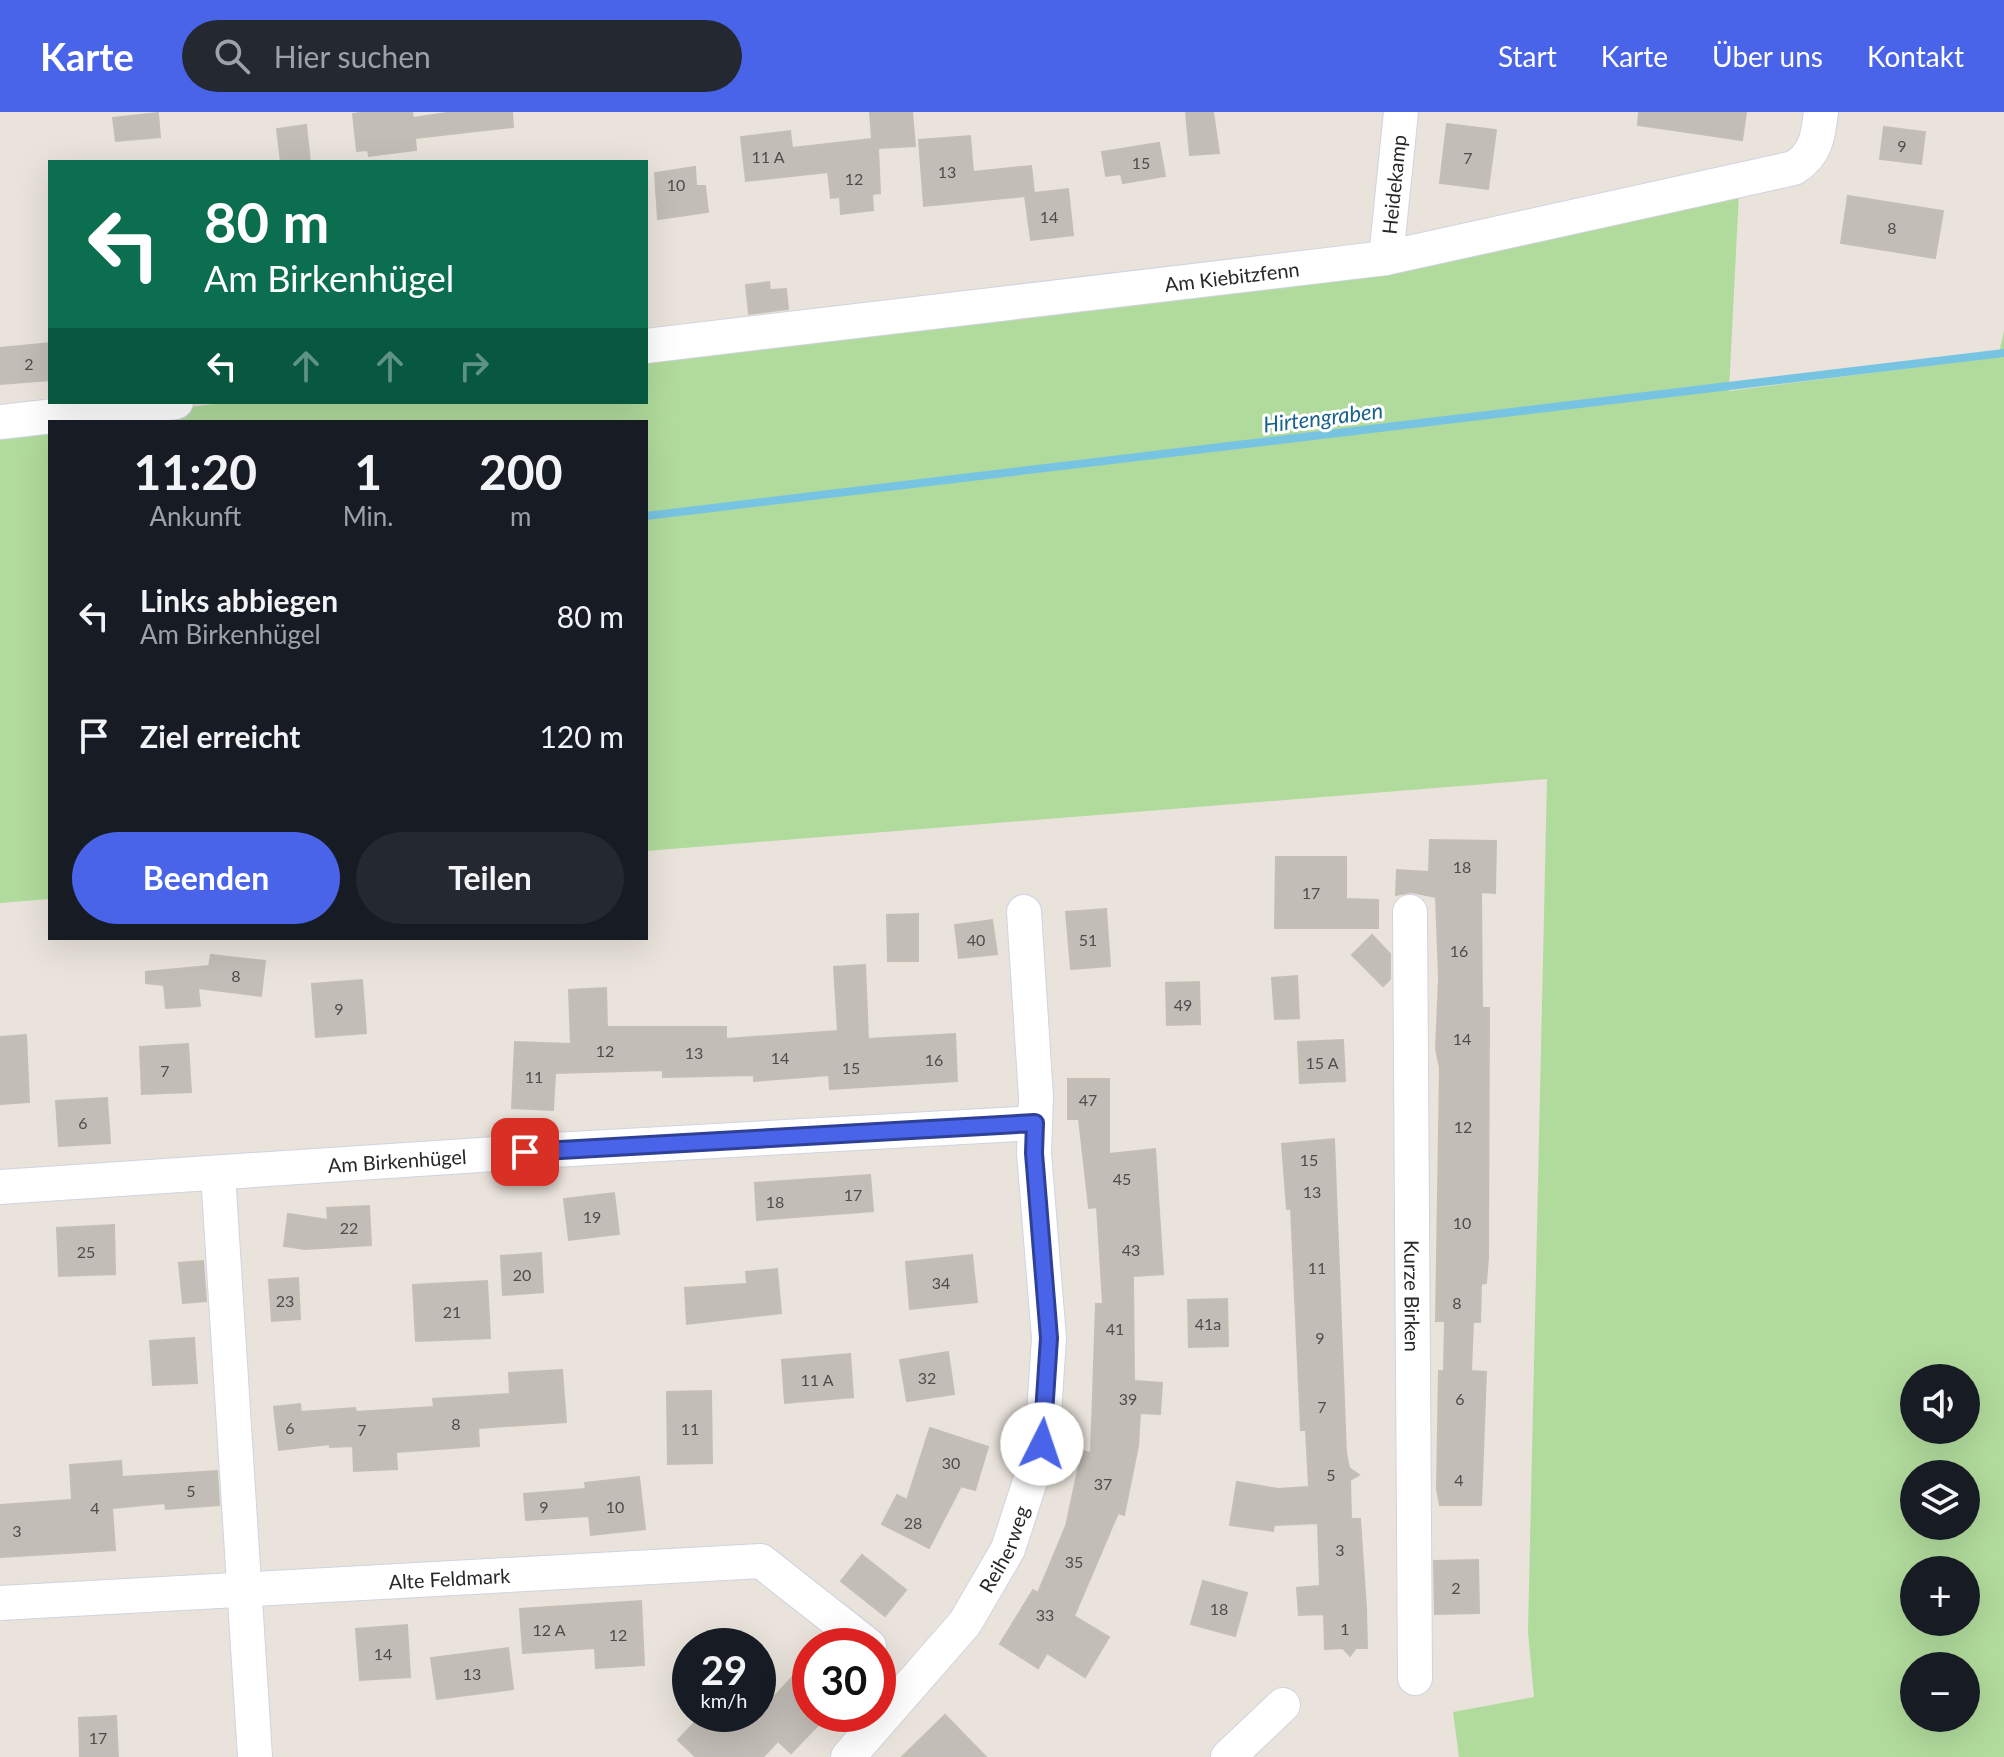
<!DOCTYPE html>
<html lang="de">
<head>
<meta charset="utf-8">
<style>
	:root { --surface:#171b24; --page:#242831; --text:#f1f3f6; --muted:#9ea1a6; --accent:#4964e8 }
	body { margin:0; font-family:Lato,sans-serif; background:var(--page); color:var(--text); height:100vh; display:flex; flex-direction:column; font-size:30px; white-space:nowrap }
	* { box-sizing:border-box; margin:0 }
	p { font-size:26px; color:var(--muted) }
	.icon { flex:none; width:44px; height:44px; fill:none; stroke:currentColor; stroke-width:2; stroke-linecap:round; stroke-linejoin:round }
	.map { position:relative; flex:1; overflow:hidden }
	.sheet { position:absolute; left:48px; top:308px; width:600px; height:520px; display:flex; flex-direction:column; background:var(--surface); border-radius:0px; box-shadow:0 8px 32px #0002 }
	.sheet>* { flex:none }
	.top-card { position:absolute; left:48px; top:48px; width:600px; height:244px; border-radius:0px; box-shadow:0 8px 32px #0002; background:#0b6e4f; color:#fff; overflow:hidden }
	.controls { position:absolute; left:1900px; top:1252px; display:grid; gap:16px }
	.controls a { display:grid; place-items:center; width:80px; height:80px; border-radius:50%; background:var(--surface); box-shadow:0 8px 32px #0002; font-size:40px }
	.speed { position:absolute; left:672px; top:1516px; display:flex; gap:16px; font-size:40px; font-weight:700; text-align:center }
	.speed>* { display:grid; place-content:center; width:104px; height:104px; border-radius:50%; background:var(--surface); box-shadow:0 8px 32px #0002; line-height:1 }
	.speed small { font-size:20px; font-weight:400 }
	.speed .limit { border:12px solid #d22; background:#fff; color:#111 }
	.pin { position:absolute; display:grid; place-items:center; width:68px; height:68px; color:#fff; margin:-34px; border-radius:16px; box-shadow:0 4px 12px #0006 }
	.me { position:absolute; width:88px; margin:-44px; rotate:4deg; stroke-linejoin:round; filter:drop-shadow(0 0 6px #0008) }
	.turn { display:flex; align-items:center; gap:28px; height:168px; padding:0 24px; font-size:36px }
	.turn .icon { width:104px; height:104px; stroke-width:2.5 }
	.turn b { display:block; font-size:56px; line-height:68px }
	.lanes { display:flex; align-items:center; height:76px; padding:0 24px; background:#0003; justify-content:center; gap:40px; direction:ltr }
	.lanes .off { opacity:.35 }
	.eta { display:flex; justify-content:space-evenly; align-items:center; height:136px; text-align:center }
	.eta b { font-size:48px; font-weight:700; line-height:56px }
	.primary-button { display:flex; gap:16px; margin-top:auto; padding:16px 24px }
	.primary-button a { flex:1; height:92px; border-radius:48px; background:var(--accent); color:#fff; font-size:32px; font-weight:700; line-height:92px; text-align:center }
	.primary-button a+a { background:var(--page); color:var(--text) }
	ul { padding:0; list-style:none }
	li { display:flex; align-items:center; gap:24px; height:120px; padding:0 24px }
	li div { flex:1 }
	li b { display:block; font-size:30px }
	li em { font-style:normal }
	header { display:flex; align-items:center; gap:48px; box-sizing:border-box; height:112px; padding:0 40px; background:var(--accent); color:#fff }
	header strong { font-size:38px }
	nav { display:flex; gap:44px; margin-inline-start:auto; font-size:28px }
	.search { width:560px; height:72px; background:var(--page); display:flex; align-items:center; gap:20px; box-sizing:border-box; padding:0 28px; border-radius:44px; color:var(--muted); font-size:30px }
	.map>svg:first-child { display:block }
</style>
</head>
<body>
<header>
<strong>Karte</strong>
<div class="search"><svg class="icon" aria-label="search" viewBox="0 0 24 24"><circle cx="10" cy="10" r="6"/><path d="M15 15l6 6"/></svg>Hier suchen</div>
<nav><a>Start</a><a>Karte</a><a>Über uns</a><a>Kontakt</a></nav>
</header>
<div class="map">
<svg width="2004" height="1645" viewBox="0 0 2004 1645">
	<rect width="100%" height="100%" fill="#e9e3db"/>
	<g fill="#b1db9c" fill-rule="evenodd">
		<path d="M1739 80 1729 279 1998 245 2004 219V1645H1459L1453 1600 1534 1585 1528 1520 1547 667 646 739V310H62L232 290H646V241ZM1914 1266H1966V1318H1914ZM1914 1362H1966V1414H1914ZM1914 1458H1966V1510H1914ZM1914 1554H1966V1606H1914Z"/>
		<path d="M50 311V787L0 791V317Z"/>
	</g>
	<g fill="none" stroke-linecap="round" stroke-linejoin="round">
		<path stroke="#77c4e2" stroke-width="8" d="M646 404 2004 241"/>
	</g>
	<g fill="#c2bdb6" stroke="#c4bfb5" stroke-width="2">
		<path d="M366 0H412L413 6 453 0H512L513 15 415 26 416 38 369 44 368 38 357 39 353 2Z"/>
		<path d="M870 0H912L915 34 878 36 880 81 872 82 873 98 841 102 840 85 831 86 828 60 746 69 741 25 790 19 792 36 872 27Z"/>
		<path d="M1186 0H1213L1219 41 1190 43Z"/>
		<path d="M1639 0H1746L1742 28 1638 13Z"/>
		<path d="M158 1 160 25 116 29 113 6Z"/>
		<path d="M1447 12 1496 18 1488 77 1440 71Z"/>
		<path d="M306 13 310 50H281L277 17Z"/>
		<path d="M1884 15 1925 20 1921 52 1880 47Z"/>
		<path d="M970 24 973 60 1031 54 1034 81 1068 77 1073 123 1031 128 1025 84 924 94 919 28Z"/>
		<path d="M1159 31 1165 64 1123 71 1121 62 1106 64 1102 40Z"/>
		<path d="M695 55 696 74H705L708 100 658 107 655 61Z"/>
		<path d="M1848 84 1943 99 1935 146 1841 131Z"/>
		<path d="M769 170 770 178 786 177 788 197 749 202 746 173Z"/>
		<path d="M50 231V268L0 272V236Z"/>
		<path d="M1430 728 1496 729 1495 781 1481 780 1482 896H1489L1488 1146 1486 1171 1481 1172 1480 1210H1473L1471 1259 1486 1260 1481 1393H1440L1437 1377 1439 1259H1444L1445 1209H1436L1440 956 1436 937 1439 866 1436 785 1411 780 1396 783 1397 758 1429 760Z"/>
		<path d="M1276 745H1346V787L1378 788V816H1275Z"/>
		<path d="M1106 797 1110 854 1071 857 1066 800Z"/>
		<path d="M918 802V849H888L887 803Z"/>
		<path d="M992 808 997 842 959 846 955 813Z"/>
		<path d="M1372 823 1390 842V867L1383 874 1352 843Z"/>
		<path d="M211 843 265 849 261 884 198 876 200 894 166 896 164 873 146 871V860L209 854Z"/>
		<path d="M865 853 868 927 955 922 957 969 830 977 829 963 754 969V963L663 965V958L555 961 553 998 512 996 515 930 571 932 569 878 606 876 607 915H726V927L838 919 834 855Z"/>
		<path d="M1297 864 1299 906 1275 907 1272 866Z"/>
		<path d="M362 868 366 921 316 925 312 872Z"/>
		<path d="M1199 870 1200 912 1167 913 1166 871Z"/>
		<path d="M26 923 29 990 0 992V925Z"/>
		<path d="M1343 928 1345 969 1300 971 1298 930Z"/>
		<path d="M188 932 191 980 142 982 140 935Z"/>
		<path d="M1068 967H1109V1042L1155 1037 1163 1162 1133 1164 1134 1269 1162 1271 1160 1302 1140 1301 1138 1334 1124 1403 1118 1401 1074 1504 1109 1525 1085 1565 1047 1541 1038 1556 1000 1532 1033 1478 1038 1481 1066 1414 1082 1339 1091 1341 1096 1192H1103L1097 1095 1089 1096 1079 1007H1068Z"/>
		<path d="M107 986 110 1031 59 1034 56 989Z"/>
		<path d="M1334 1027 1346 1341 1349 1356 1359 1363 1350 1368 1351 1407H1360L1366 1496 1367 1536H1356L1350 1544 1343 1536 1325 1537 1324 1502 1299 1503 1297 1476 1320 1474 1318 1411 1274 1413 1273 1419 1230 1413 1237 1370 1278 1377 1309 1375 1306 1318H1301L1291 1096 1287 1097 1282 1032Z"/>
		<path d="M870 1063 873 1099 757 1108 755 1071Z"/>
		<path d="M614 1081 619 1122 569 1128 564 1087Z"/>
		<path d="M369 1094 371 1133 305 1137 284 1134 288 1102 328 1108 327 1096Z"/>
		<path d="M114 1113 115 1162 59 1164 57 1116Z"/>
		<path d="M541 1141 543 1180 503 1183 501 1144Z"/>
		<path d="M972 1143 977 1190 910 1197 906 1150Z"/>
		<path d="M203 1149 206 1189 183 1191 179 1151Z"/>
		<path d="M777 1157 781 1201 687 1212 685 1176 747 1172 746 1160Z"/>
		<path d="M298 1166 300 1207 272 1209 269 1168Z"/>
		<path d="M487 1169 490 1226 416 1229 413 1173Z"/>
		<path d="M1227 1187 1228 1234 1189 1235 1188 1188Z"/>
		<path d="M194 1226 197 1271 153 1273 150 1229Z"/>
		<path d="M948 1240 954 1282 907 1289 900 1248Z"/>
		<path d="M850 1242 853 1285 785 1291 782 1248Z"/>
		<path d="M562 1258 566 1310 478 1316 479 1334 396 1340 397 1357 354 1359 353 1334 330 1335V1332L279 1338 274 1295 300 1292 301 1300 355 1296 356 1300 434 1295 433 1287 510 1282 509 1261Z"/>
		<path d="M711 1279 712 1351 668 1352 667 1280Z"/>
		<path d="M930 1316 988 1335 975 1378 961 1374 929 1436 882 1412 897 1383 907 1388Z"/>
		<path d="M121 1349 122 1365 217 1359 219 1393 166 1397 165 1391 112 1396 115 1438 0 1445V1393L72 1388 70 1353Z"/>
		<path d="M639 1365 645 1417 591 1423 589 1404 526 1408 524 1382 586 1377 585 1371Z"/>
		<path d="M862 1443 906 1478 885 1504 841 1469Z"/>
		<path d="M1478 1448 1479 1501 1435 1502 1434 1449Z"/>
		<path d="M1203 1469 1247 1481 1235 1524 1191 1512Z"/>
		<path d="M641 1489 644 1553 596 1556 595 1536 523 1541 520 1497Z"/>
		<path d="M407 1513 410 1565 360 1568 356 1517Z"/>
		<path d="M508 1536 513 1577 437 1587 431 1546Z"/>
		<path d="M810 1546V1602H829L791 1641 778 1629 763 1645H696L678 1628 701 1604 713 1615 725 1602H758Z"/>
		<path d="M945 1603 986 1645H902Z"/>
		<path d="M116 1604 118 1645H80L79 1606Z"/>
	</g>
	<g fill="none" stroke-linecap="round" stroke-linejoin="round">
		<defs>
			<g id="street">
				<path id="s1" d="M1386 146 1401 0"/>
				<path id="s2" d="M646 234 1386 146 1794 56C1816 42 1818 25 1821 0"/>
				<path d="M0 310 176 290"/>
				<path id="s3" d="M1410 800 1415 1566"/>
				<path d="M218 1062 255 1645"/>
				<path id="s4" d="M0 1075 554 1038 1035 1011"/>
				<path id="s5" d="M0 1491 761 1449 869 1534"/>
				<path id="s6" d="M848 1645 965 1511 1008 1437 1042 1332 1049 1226 1034 1041 1036 985 1024 800"/>
				<path d="M1228 1645 1283 1593"/>
			</g>
		</defs>
		<use href="#street" stroke="#d0d3e0" stroke-width="36"/>
		<use href="#street" stroke="#fff" stroke-width="34"/>
	</g>
	<g fill="none" stroke-linecap="round" stroke-linejoin="round">
		<defs>
			<path id="route" d="M525 1040 1035 1011 1034 1041 1049 1226 1042 1332"/>
		</defs>
		<use href="#route" stroke="#2f4197" stroke-width="20"/>
		<use href="#route" stroke="#4964e8" stroke-width="14"/>
	</g>
	<g text-anchor="middle" dominant-baseline="central" stroke-width="6" stroke-linejoin="round" paint-order="stroke">
		<g font-size="16" fill="#4e4d4c">
			<text x="1902" y="33">9</text>
			<text x="768" y="44">11 A</text>
			<text x="1468" y="45">7</text>
			<text x="1141" y="50">15</text>
			<text x="947" y="59">13</text>
			<text x="854" y="66">12</text>
			<text x="676" y="72">10</text>
			<text x="1049" y="104">14</text>
			<text x="1892" y="115">8</text>
			<text x="29" y="251">2</text>
			<text x="1462" y="754">18</text>
			<text x="1311" y="780">17</text>
			<text x="976" y="827">40</text>
			<text x="1088" y="827">51</text>
			<text x="1459" y="838">16</text>
			<text x="236" y="863">8</text>
			<text x="1183" y="892">49</text>
			<text x="339" y="896">9</text>
			<text x="1462" y="926">14</text>
			<text x="605" y="938">12</text>
			<text x="694" y="940">13</text>
			<text x="780" y="945">14</text>
			<text x="934" y="947">16</text>
			<text x="1322" y="950">15 A</text>
			<text x="851" y="955">15</text>
			<text x="165" y="958">7</text>
			<text x="534" y="964">11</text>
			<text x="1088" y="987">47</text>
			<text x="83" y="1010">6</text>
			<text x="1463" y="1014">12</text>
			<text x="1309" y="1047">15</text>
			<text x="1122" y="1066">45</text>
			<text x="1312" y="1079">13</text>
			<text x="853" y="1082">17</text>
			<text x="775" y="1089">18</text>
			<text x="592" y="1104">19</text>
			<text x="1462" y="1110">10</text>
			<text x="349" y="1115">22</text>
			<text x="1131" y="1137">43</text>
			<text x="86" y="1139">25</text>
			<text x="1317" y="1155">11</text>
			<text x="522" y="1162">20</text>
			<text x="941" y="1170">34</text>
			<text x="285" y="1188">23</text>
			<text x="1457" y="1190">8</text>
			<text x="452" y="1199">21</text>
			<text x="1208" y="1211">41a</text>
			<text x="1115" y="1216">41</text>
			<text x="1320" y="1225">9</text>
			<text x="927" y="1265">32</text>
			<text x="817" y="1267">11 A</text>
			<text x="1128" y="1286">39</text>
			<text x="1460" y="1286">6</text>
			<text x="1322" y="1294">7</text>
			<text x="456" y="1311">8</text>
			<text x="290" y="1315">6</text>
			<text x="690" y="1316">11</text>
			<text x="362" y="1317">7</text>
			<text x="951" y="1350">30</text>
			<text x="1331" y="1362">5</text>
			<text x="1459" y="1367">4</text>
			<text x="1103" y="1371">37</text>
			<text x="191" y="1378">5</text>
			<text x="544" y="1394">9</text>
			<text x="615" y="1394">10</text>
			<text x="95" y="1395">4</text>
			<text x="913" y="1410">28</text>
			<text x="17" y="1418">3</text>
			<text x="1340" y="1437">3</text>
			<text x="1074" y="1449">35</text>
			<text x="1456" y="1475">2</text>
			<text x="1219" y="1496">18</text>
			<text x="1045" y="1502">33</text>
			<text x="1345" y="1516">1</text>
			<text x="549" y="1517">12 A</text>
			<text x="618" y="1522">12</text>
			<text x="383" y="1541">14</text>
			<text x="472" y="1561">13</text>
			<text x="98" y="1625">17</text>
		</g>
		<g font-size="20" fill="#282828" stroke="#fff">
			<text stroke="none"><textPath href="#s1" startOffset="74">Heidekamp</textPath></text>
			<text stroke="none"><textPath href="#s2" startOffset="590">Am Kiebitzfenn</textPath></text>
			<text stroke="none"><textPath href="#s4" startOffset="398">Am Birkenhügel</textPath></text>
			<text stroke="none"><textPath href="#s3" startOffset="384">Kurze Birken</textPath></text>
			<text stroke="none"><textPath href="#s6" startOffset="262">Reiherweg</textPath></text>
			<text stroke="none"><textPath href="#s5" startOffset="450">Alte Feldmark</textPath></text>
		</g>
		<g font-size="22" font-style="italic" fill="#19628b" stroke="#fff">
			<text transform="translate(1323 305) rotate(-7)">Hirtengraben</text>
		</g>
	</g>
</svg>
<div class="controls">
<a><svg class="icon" aria-label="sound" viewBox="0 0 24 24"><path d="M4 9h4l5-4v14l-5-4H4zM17 9q2 3 0 6"/></svg></a>
<a><svg class="icon" aria-label="layers" viewBox="0 0 24 24"><path d="M12 4l9 5-9 5-9-5zM3 14l9 5 9-5"/></svg></a>
<a>+</a>
<a>−</a>
</div>
<div class="speed"><div>29<small>km/h</small></div><div class="limit">30</div></div>
<div class="pin" style="left:525px;top:1040px;background:#d93025"><svg class="icon" aria-label="arrive" viewBox="0 0 24 24"><path d="M6 21V4h12l-3 4 3 4H6"/></svg></div>
<svg class="me" style="left:1042px;top:1332px" viewBox="-20 -20 40 40"><circle r="19" fill="#fff"/><path d="M0-13L10 11 0 6-10 11z" fill="#4964e8"/></svg>
<div class="top-card">
<div class="turn"><svg class="icon" aria-label="left" viewBox="0 0 24 24"><path d="M17 20v-9H6M10 6l-5 5 5 5"/></svg><div><b>80 m</b>Am Birkenhügel</div></div>
<div class="lanes"><svg class="icon" aria-label="left" viewBox="0 0 24 24"><path d="M17 20v-9H6M10 6l-5 5 5 5"/></svg><svg class="icon off" aria-label="ahead" viewBox="0 0 24 24"><path d="M12 20V5M6 11l6-6 6 6"/></svg><svg class="icon off" aria-label="ahead" viewBox="0 0 24 24"><path d="M12 20V5M6 11l6-6 6 6"/></svg><svg class="icon off" aria-label="right" viewBox="0 0 24 24"><path d="M7 20v-9h11M14 6l5 5-5 5"/></svg></div>
</div>
<section class="sheet">
<div class="eta">
<div><b>11:20</b><p>Ankunft</p></div>
<div><b>1</b><p>Min.</p></div>
<div><b>200</b><p>m</p></div>
</div>
<ul>
<li><svg class="icon" aria-label="left" viewBox="0 0 24 24"><path d="M17 20v-9H6M10 6l-5 5 5 5"/></svg><div><b>Links abbiegen</b><p>Am Birkenhügel</p></div><em>80 m</em></li>
<li><svg class="icon" aria-label="arrive" viewBox="0 0 24 24"><path d="M6 21V4h12l-3 4 3 4H6"/></svg><div><b>Ziel erreicht</b></div><em>120 m</em></li>
</ul>
<div class="primary-button"><a>Beenden</a><a>Teilen</a></div>
</section>
</div>
</body>
</html>
